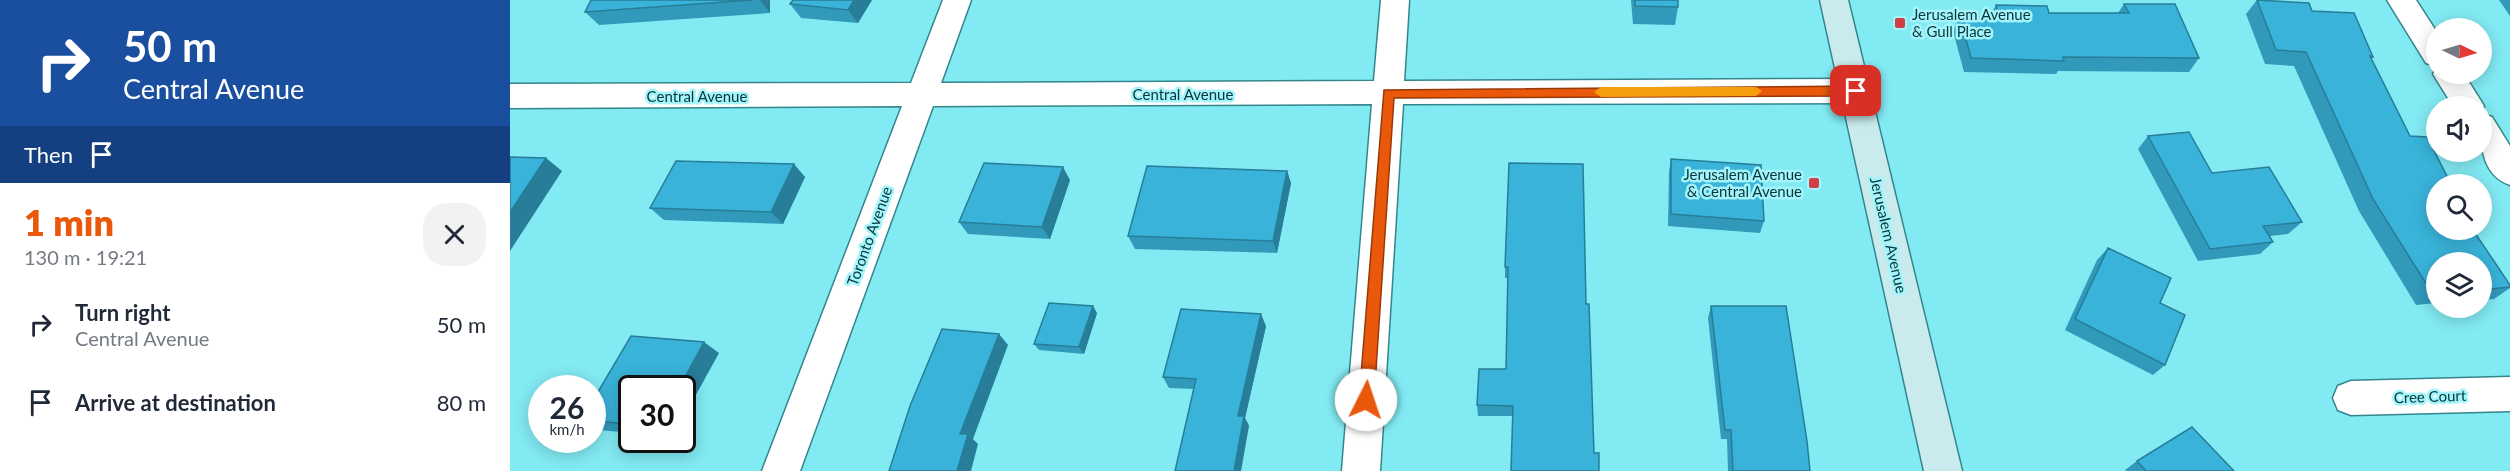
<!DOCTYPE html>
<html lang="en">
<head>
<meta charset="utf-8">
<style>
	:root { --surface:#fff; --page:#f2f2f3; --text:#1f2937; --muted:#747a83; --accent:#ea580c }
	body { margin:0; font-family:Lato,sans-serif; background:var(--page); color:var(--text); height:100vh; display:flex; flex-direction:column; font-size:22px; white-space:nowrap }
	* { box-sizing:border-box; margin:0 }
	p { font-size:20px; color:var(--muted) }
	.icon { flex:none; width:33px; height:33px; fill:none; stroke:currentColor; stroke-width:2; stroke-linecap:round; stroke-linejoin:round }
	.map { position:relative; flex:1; overflow:hidden }
	.panel { display:flex; flex-direction:column; background:var(--surface); width:510px }
	.panel>* { flex:none }
	.guide { background:#1a4fa0; color:#fff; overflow:hidden }
	.needle { width:39px; rotate:95deg }
	.controls { position:absolute; left:1916px; top:18px; display:grid; gap:12px }
	.controls a { display:grid; place-items:center; width:66px; height:66px; border-radius:50%; background:var(--surface); box-shadow:0 3px 15px #0003; font-size:30px }
	.speed { position:absolute; left:18px; top:375px; display:flex; gap:12px; font-size:30px; font-weight:700; text-align:center }
	.speed>* { display:grid; place-content:center; width:78px; height:78px; border-radius:50%; background:var(--surface); box-shadow:0 3px 15px #0003; line-height:1 }
	.speed small { font-size:15px; font-weight:400 }
	.speed .limit { border:3px solid #111; border-radius:9px; background:#fff; color:#111 }
	.pin { position:absolute; display:grid; place-items:center; width:51px; height:51px; color:#fff; margin:-26px; border-radius:12px; box-shadow:0 3px 9px #0006 }
	.me { position:absolute; width:66px; margin:-33px; rotate:4deg; stroke-linejoin:round; filter:drop-shadow(0 0 4px #0008) }
	.turn { display:flex; align-items:center; gap:21px; height:126px; padding:0 24px; font-size:27px }
	.turn .icon { width:78px; height:78px; stroke-width:2.5 }
	.turn b { display:block; font-size:42px; line-height:51px }
	.then { display:flex; align-items:center; height:57px; padding:0 24px; background:#0003; gap:12px; font-size:22px }
	.round { display:grid; place-items:center; flex:none; width:63px; height:63px; border-radius:24px; background:var(--page) }
	.head { display:flex; align-items:center; justify-content:space-between; height:102px; padding:0 24px }
	h1 { font-size:36px; font-weight:800; line-height:45px; color:var(--accent) }
	ul { padding:0; list-style:none }
	li { display:flex; align-items:center; gap:18px; height:78px; padding:0 24px }
	li div { flex:1 }
	li b { display:block; font-size:22px }
	li em { font-style:normal }
	main { display:flex; flex:1; min-height:0 }
	.map>svg:first-child { display:block }
</style>
</head>
<body>
<main>
<section class="panel">
<div class="guide">
<div class="turn"><svg class="icon" aria-label="right" viewBox="0 0 24 24"><path d="M7 20v-9h11M14 6l5 5-5 5"/></svg><div><b>50 m</b>Central Avenue</div></div>
<div class="then">Then<svg class="icon" aria-label="arrive" viewBox="0 0 24 24"><path d="M6 21V4h12l-3 4 3 4H6"/></svg></div>
</div>
<div class="head"><div><h1>1 min</h1><p>130 m · 19:21</p></div><a class="round"><svg class="icon" aria-label="close" viewBox="0 0 24 24"><path d="M6 6l12 12M18 6L6 18"/></svg></a></div>
<ul>
<li><svg class="icon" aria-label="right" viewBox="0 0 24 24"><path d="M7 20v-9h11M14 6l5 5-5 5"/></svg><div><b>Turn right</b><p>Central Avenue</p></div><em>50 m</em></li>
<li><svg class="icon" aria-label="arrive" viewBox="0 0 24 24"><path d="M6 21V4h12l-3 4 3 4H6"/></svg><div><b>Arrive at destination</b></div><em>80 m</em></li>
</ul>
</section>
<div class="map">
<svg width="2000" height="471" viewBox="0 0 2000 471">
	<rect width="100%" height="100%" fill="#82eaf3"/>
	<g fill="none" stroke-linecap="round" stroke-linejoin="round">
		<defs>
			<g id="street">
				<path d="M433 0H461L431 83 864 81 871 0H899L894 81 1345 79 1356 83 1360 91 1356 99 1345 103 893 104 870 471H832L862 104 423 106 290 471H252L392 106 0 108V84L401 83Z"/>
				<path d="M1877 0H1906L1926 31V66L1916 63Z"/>
				<path d="M1926 69V74H1954L1974 106 1971 112V106H1943L1923 74Z"/>
				<path d="M1971 114 1982 117 2000 146V185C1969 174 1971 141 1971 114Z"/>
				<path d="M2000 377V411L1841 415 1828 410 1823 398 1828 386 1841 381Z"/>
			</g>
			<path id="secondary" d="M1310 0H1338L1452 471H1414Z"/>
		</defs>
		<use href="#street" stroke="#34858c" stroke-width="3"/>
		<use href="#secondary" stroke="#34858c" stroke-width="3"/>
		<use href="#street" fill="#fff" fill-rule="evenodd"/>
		<use href="#secondary" fill="#c9ebee" fill-rule="evenodd"/>
	</g>
	<g fill="#319abb">
		<path d="M81 0H260V13L89 25 75 12Z"/>
		<path d="M362 0 348 23 291 18 280 4Z"/>
		<path d="M1121 0H1168V7L1165 25 1123 24Z"/>
		<path d="M1747 0 1802 11 1863 57 1861 59 1900 136 2000 285V288L1984 299 1971 300V262H1926V303L1906 305 1849 211 1784 66 1755 64 1736 14Z"/>
		<path d="M1989 0H2000V16Z"/>
		<path d="M1614 4 1689 58 1679 72 1548 71 1546 74 1454 72 1443 31 1450 17 1479 18 1486 5 1539 13H1608Z"/>
		<path d="M1638 136 1702 173 1792 222 1778 234 1760 236 1763 242 1750 254 1688 261 1628 149Z"/>
		<path d="M1161 159 1254 221 1250 233 1158 226 1159 172Z"/>
		<path d="M999 163 1076 304 1084 453 1089 471 1003 416H968L967 405 996 369 998 278H995V267Z"/>
		<path d="M777 171 781 183 767 253 625 249 618 236Z"/>
		<path d="M295 177 273 224 154 220 140 208Z"/>
		<path d="M560 180 540 239 458 234 449 222Z"/>
		<path d="M1598 248 1650 303 1655 365 1643 375 1555 330 1587 260Z"/>
		<path d="M1201 306 1300 471H1218L1217 439H1211L1198 318Z"/>
		<path d="M587 313 574 354 529 350 524 344Z"/>
		<path d="M756 326 735 418 739 426 684 389 659 388 653 377Z"/>
		<path d="M209 353 122 388V433L89 430 82 426V402Z"/>
		<path d="M1627 461 1724 471H1616L1615 470Z"/>
	</g>
	<g fill="#287d98">
		<path d="M250 0H260V13Z"/>
		<path d="M344 0H362L348 23 338 10Z"/>
		<path d="M36 158 52 171 0 251V212Z"/>
		<path d="M284 164 295 177 273 224 261 212Z"/>
		<path d="M553 167 560 180 540 239 532 227Z"/>
		<path d="M777 171 781 183 767 253 763 241Z"/>
		<path d="M583 306 587 313 574 354 569 347Z"/>
		<path d="M751 314 756 326 735 418 739 426 731 471H724L728 416Z"/>
		<path d="M489 334 498 345 463 439 468 444 461 471H447L450 434Z"/>
		<path d="M194 342 209 353 172 420V388H169Z"/>
	</g>
	<g fill="#39b3d9" stroke="#287d98" stroke-width="1.5">
		<path d="M81 0H242L75 12Z"/>
		<path d="M283 0H344L338 10 280 4Z"/>
		<path d="M1125 0H1168V7L1125 6Z"/>
		<path d="M1747 0 1799 3 1802 11 1844 13 1863 57 1860 56 1900 136 1917 137 1941 184H1926V230H1963L2000 285V287L1971 290V262H1926V293H1922L1863 199 1796 52 1766 50Z"/>
		<path d="M1614 4H1665L1689 58 1553 57 1554 61 1461 58 1450 17 1489 18 1486 5 1537 6 1539 13H1619Z"/>
		<path d="M1679 132 1702 173 1759 167 1792 222 1753 226 1763 242 1700 249 1638 136Z"/>
		<path d="M0 157 36 158 0 212Z"/>
		<path d="M1161 159 1251 165 1254 221 1161 214Z"/>
		<path d="M166 161 284 164 261 212 140 208Z"/>
		<path d="M474 163 553 167 532 227 449 222Z"/>
		<path d="M999 163 1073 164 1076 304H1079L1084 453H1089V471H1001L1003 406 967 405 969 369H996L998 267H995Z"/>
		<path d="M637 166 777 171 763 241 618 236Z"/>
		<path d="M1598 248 1661 278 1650 303 1675 315 1655 365 1565 319Z"/>
		<path d="M539 303 583 306 569 347 524 344Z"/>
		<path d="M1201 306H1276L1297 441 1300 471H1223L1221 430H1215Z"/>
		<path d="M671 309 751 314 728 416H734L724 471H665L686 379 653 377Z"/>
		<path d="M432 329 489 334 450 434H458L447 471H379L400 406Z"/>
		<path d="M121 336 194 342 169 388H122V424L82 421V402Z"/>
		<path d="M1682 427 1724 471H1636L1627 461Z"/>
	</g>
	<path fill="#ea580c" stroke="#983908" stroke-width="1.5" d="M1346 86 1352 91 1346 96 884 98 864 400 861 405 856 407 851 405 849 400 874 90Z"/>
	<path fill="#f59e0b" d="M1091 87H1246L1252 91 1246 96 1091 97 1084 92Z"/>
	<g fill="#cf3f44" stroke="#a4f4fb" stroke-width="2">
		<rect x="1384" y="17" width="12" height="12" rx="3"/>
		<rect x="1298" y="177" width="12" height="12" rx="3"/>
	</g>
	<g text-anchor="middle" dominant-baseline="central" stroke-width="5" stroke-linejoin="round" paint-order="stroke">
		<g font-size="15" fill="#06373a" stroke="#a4f4fb" text-anchor="start">
			<text x="1402" y="14">Jerusalem Avenue<tspan x="1402" dy="17">&amp; Gull Place</tspan></text>
			<text x="1292" y="174" text-anchor="end">Jerusalem Avenue<tspan x="1292" dy="17">&amp; Central Avenue</tspan></text>
		</g>
		<g font-size="15" fill="#06373a" stroke="#a4f4fb">
			<text x="673" y="94">Central Avenue</text>
			<text x="187" y="96">Central Avenue</text>
			<text transform="translate(1379 235) rotate(77)">Jerusalem Avenue</text>
			<text transform="translate(359 236) rotate(-70)">Toronto Avenue</text>
			<text transform="translate(1920 396) rotate(-2)">Cree Court</text>
		</g>
	</g>
</svg>
<div class="controls">
<a><svg class="needle" viewBox="-14 -14 28 28"><path d="M0-13l5 13h-10z" fill="#e53935"/><path d="M0 13l5-13h-10z" fill="#747a83"/></svg></a>
<a><svg class="icon" aria-label="sound" viewBox="0 0 24 24"><path d="M4 9h4l5-4v14l-5-4H4zM17 9q2 3 0 6"/></svg></a>
<a><svg class="icon" aria-label="search" viewBox="0 0 24 24"><circle cx="10" cy="10" r="6"/><path d="M15 15l6 6"/></svg></a>
<a><svg class="icon" aria-label="layers" viewBox="0 0 24 24"><path d="M12 4l9 5-9 5-9-5zM3 14l9 5 9-5"/></svg></a>
</div>
<div class="speed"><div>26<small>km/h</small></div><div class="limit">30</div></div>
<div class="pin" style="left:1346px;top:91px;background:#d93025"><svg class="icon" aria-label="arrive" viewBox="0 0 24 24"><path d="M6 21V4h12l-3 4 3 4H6"/></svg></div>
<svg class="me" style="left:856px;top:400px" viewBox="-20 -20 40 40"><circle r="19" fill="#fff"/><path d="M0-13L10 11 0 6-10 11z" fill="#ea580c"/></svg>
</div>
</main>
</body>
</html>
